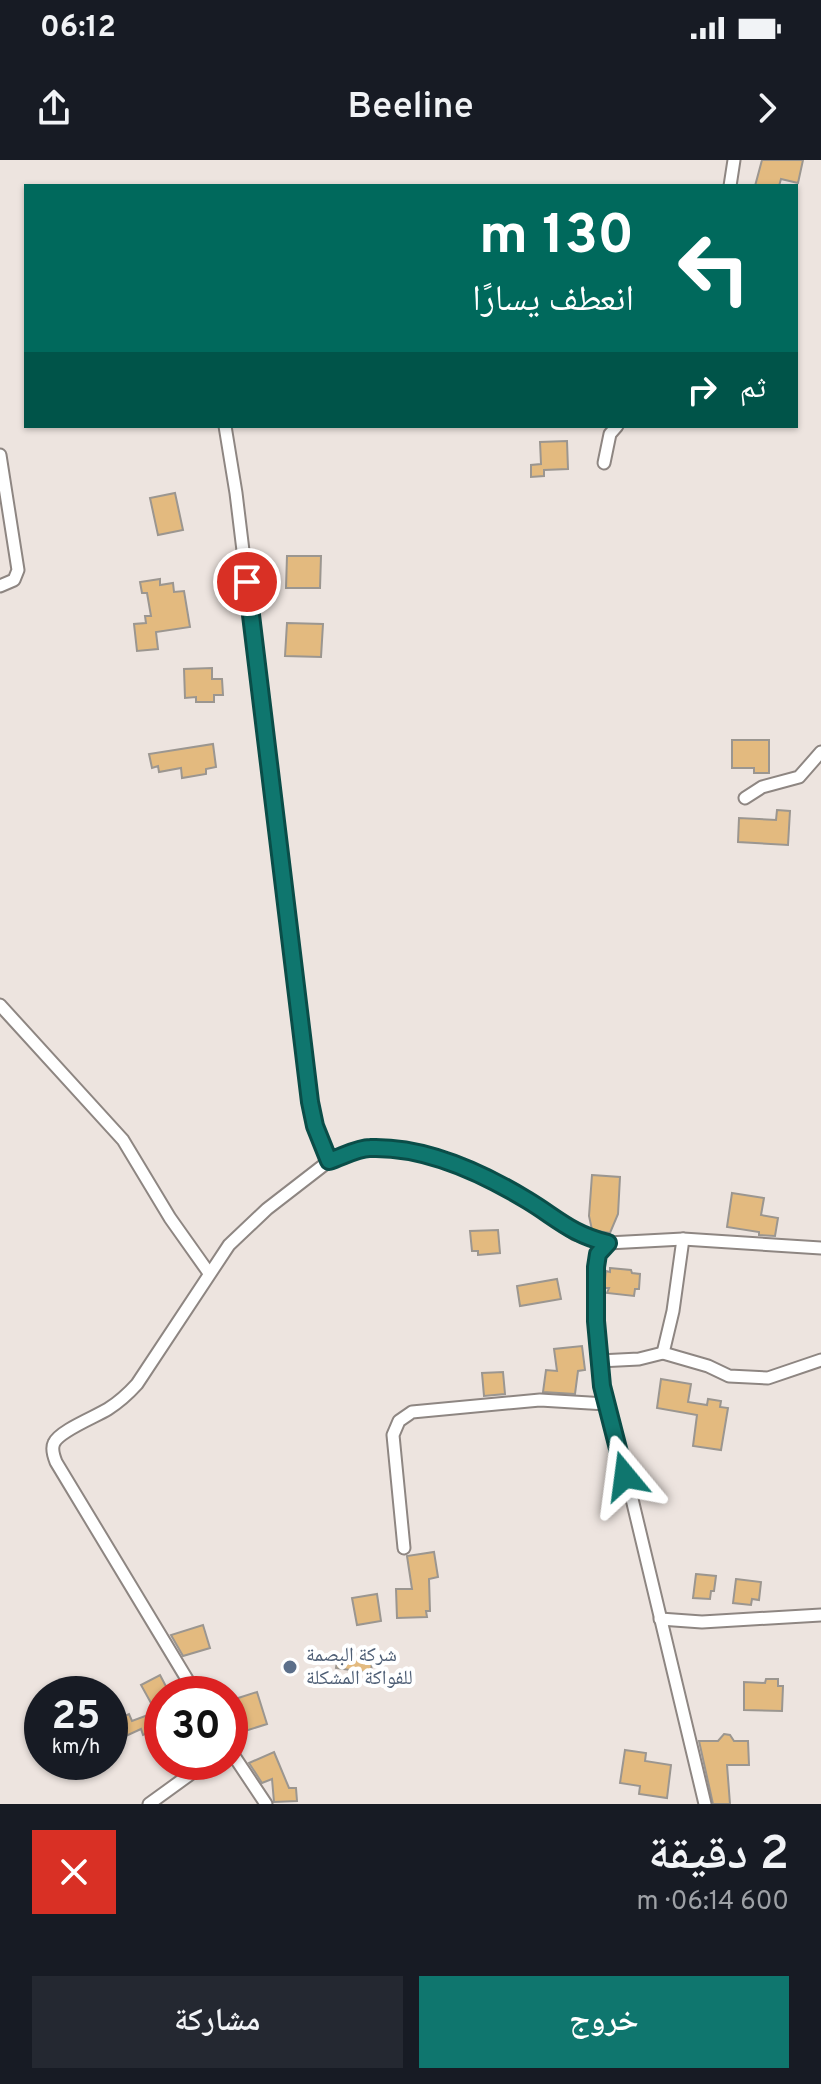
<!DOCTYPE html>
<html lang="ar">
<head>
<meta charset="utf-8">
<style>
	:root { --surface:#171b24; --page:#242831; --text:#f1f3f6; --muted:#9ea1a6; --accent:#0f766e }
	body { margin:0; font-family:Overpass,"Noto Naskh Arabic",sans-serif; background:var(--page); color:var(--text); direction:rtl; height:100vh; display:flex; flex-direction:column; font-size:30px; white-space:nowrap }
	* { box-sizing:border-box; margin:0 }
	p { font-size:26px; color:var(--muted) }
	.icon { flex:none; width:44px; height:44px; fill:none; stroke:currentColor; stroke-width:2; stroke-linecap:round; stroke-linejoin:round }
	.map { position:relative; height:1644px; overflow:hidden; direction:ltr }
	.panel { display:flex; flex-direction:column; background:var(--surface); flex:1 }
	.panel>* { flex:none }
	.hud { position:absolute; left:24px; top:24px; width:774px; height:244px; border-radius:0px; box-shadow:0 2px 6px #0004; direction:rtl; background:#00695c; color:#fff; overflow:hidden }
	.speed { position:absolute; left:24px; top:1516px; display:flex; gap:16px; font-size:40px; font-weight:700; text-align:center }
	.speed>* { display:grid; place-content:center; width:104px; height:104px; border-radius:50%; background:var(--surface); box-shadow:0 2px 6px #0004; line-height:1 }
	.speed small { font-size:20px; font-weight:400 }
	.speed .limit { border:12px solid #d22; background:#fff; color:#111 }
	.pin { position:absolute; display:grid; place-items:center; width:68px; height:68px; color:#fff; margin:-34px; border:4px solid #fff; border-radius:50%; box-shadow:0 2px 8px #0007 }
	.me { position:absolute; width:88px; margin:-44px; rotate:344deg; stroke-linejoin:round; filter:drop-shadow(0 0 6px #0008) }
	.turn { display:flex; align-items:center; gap:28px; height:168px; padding:0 32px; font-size:36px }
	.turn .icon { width:104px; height:104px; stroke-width:2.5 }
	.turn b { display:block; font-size:56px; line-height:68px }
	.then { display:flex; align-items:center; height:76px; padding:0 32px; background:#0003; gap:16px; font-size:30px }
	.round { display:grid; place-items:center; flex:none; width:84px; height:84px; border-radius:0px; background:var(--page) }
	.head { display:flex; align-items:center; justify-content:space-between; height:136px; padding:0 32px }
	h1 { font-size:48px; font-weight:600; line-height:60px }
	.primary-button { display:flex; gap:16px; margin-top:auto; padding:16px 32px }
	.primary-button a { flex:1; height:92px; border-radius:0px; background:var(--accent); color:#fff; font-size:32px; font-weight:600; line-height:92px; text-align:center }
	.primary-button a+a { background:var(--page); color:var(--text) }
	.status { display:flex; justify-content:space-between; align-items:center; height:56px; padding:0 40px; background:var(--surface); direction:ltr }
	.status svg { height:22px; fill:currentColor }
	header { display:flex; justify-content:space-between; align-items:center; height:104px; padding:0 32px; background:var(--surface); font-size:36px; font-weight:600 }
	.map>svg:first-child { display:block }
</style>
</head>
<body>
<div class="status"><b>06:12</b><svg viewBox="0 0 49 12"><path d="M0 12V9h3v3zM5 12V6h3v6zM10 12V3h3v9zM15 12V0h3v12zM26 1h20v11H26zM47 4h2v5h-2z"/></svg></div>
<header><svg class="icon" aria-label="forward" viewBox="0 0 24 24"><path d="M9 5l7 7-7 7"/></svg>Beeline<svg class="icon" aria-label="share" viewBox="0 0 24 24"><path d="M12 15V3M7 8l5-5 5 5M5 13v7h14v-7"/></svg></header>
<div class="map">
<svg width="821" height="1644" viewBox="0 0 821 1644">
	<rect width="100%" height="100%" fill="#ede4df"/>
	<g fill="#e3ba7f" stroke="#9b9690" stroke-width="2">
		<path d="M762 0H803L798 23 781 19 779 26H755Z"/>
		<path d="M567 281 568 309 544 310V316L531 317V305L541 304 540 282Z"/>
		<path d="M175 333 183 370 158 375 150 338Z"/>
		<path d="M287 396H321L320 428H286Z"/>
		<path d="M160 419V425L173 423 174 432 184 431 190 467 156 472 158 489 137 491 134 464 146 463 145 456H151L147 433H142L140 422Z"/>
		<path d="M287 463 323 464 321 497 285 496Z"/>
		<path d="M212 508V519H222L223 535H214V542H196V537L185 538 184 509Z"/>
		<path d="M732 580H769V613H754V608H732Z"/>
		<path d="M213 584 216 607 206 609V614L182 618 181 608 159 612 158 606 152 608 149 594Z"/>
		<path d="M777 650 790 651 788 685 738 682 739 658 776 660Z"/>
		<path d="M592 1015 620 1017 618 1054 610 1073 592 1070 589 1056Z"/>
		<path d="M732 1033 764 1038 761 1055 778 1058 775 1076 759 1075V1072L727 1067Z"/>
		<path d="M498 1070 500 1093 478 1095V1091H472L470 1071Z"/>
		<path d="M610 1108 631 1110 632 1113 640 1114 639 1129H635L634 1136 607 1133 609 1128H604L606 1111 610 1112Z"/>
		<path d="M557 1119 561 1139 520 1146 517 1126Z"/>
		<path d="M582 1186 585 1210 578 1211 575 1234 543 1232 546 1210 557 1211 554 1189Z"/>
		<path d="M503 1212 505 1234 484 1236 482 1213Z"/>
		<path d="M661 1219 691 1224 688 1242 707 1245 708 1239 721 1241 720 1247 728 1248 721 1290 693 1286 697 1255 657 1248Z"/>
		<path d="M434 1392 438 1417 429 1419 430 1451H426L427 1457 397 1458 396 1429H412L407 1396Z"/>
		<path d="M696 1414 716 1416 714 1431H711L710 1439 693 1438Z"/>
		<path d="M736 1419 761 1422 759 1440 752 1439 751 1445 733 1443Z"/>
		<path d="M377 1434 381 1461 357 1465 352 1438Z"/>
		<path d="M203 1465 210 1488 183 1496 171 1475Z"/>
		<path d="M338 1496 372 1501 371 1513 336 1508Z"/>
		<path d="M160 1515 170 1534H162L161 1603 150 1572 143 1575 141 1569 126 1576 118 1559 129 1554 132 1561 156 1552 141 1525Z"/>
		<path d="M766 1519H778V1526H783L782 1551 744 1550V1522L765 1523Z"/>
		<path d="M257 1532 267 1564 242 1572 232 1540Z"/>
		<path d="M724 1574 730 1575 734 1581H748L749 1605H727L730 1644H713L699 1581H718Z"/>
		<path d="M625 1590 646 1593 645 1601 671 1605 667 1638 639 1634 640 1626 620 1623Z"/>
		<path d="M274 1592 289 1628H296L297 1641 274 1642 272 1619 262 1623 249 1603Z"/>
	</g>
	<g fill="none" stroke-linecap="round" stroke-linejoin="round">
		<defs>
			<g id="minor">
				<path d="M730 26 734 0"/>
				<path d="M225 266 236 333 310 942 315 966 329 1001"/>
				<path d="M0 295 18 410 14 420 0 426"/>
				<path d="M604 303 610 274 617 266"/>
				<path d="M745 638 762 627 799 617 821 592"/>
				<path d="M0 845 123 980 170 1058 209 1113"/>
				<path d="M683 1079 673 1151 663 1193 708 1206 729 1216 768 1218 821 1200"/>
				<path d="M599 1201 639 1199 663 1193"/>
				<path d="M404 1388 393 1275 399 1261 412 1252 540 1240 606 1244"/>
				<path d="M660 1459 702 1462 821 1455"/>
				<path d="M196 1534 56 1302C54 1297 51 1289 54 1283 59 1271 95 1257 108 1249 119 1242 128 1234 137 1224L229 1085 267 1049 329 1001 367 988 410 991 471 1009 528 1040 575 1074 608 1083"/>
				<path d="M230 1590 266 1644"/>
				<path d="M149 1644 207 1602"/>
				<path d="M705 1644 632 1339 602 1226 596 1161V1107L598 1094 608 1083 683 1079 821 1088"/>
			</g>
		</defs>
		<use href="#minor" stroke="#8e8682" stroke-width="15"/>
		<use href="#minor" stroke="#fff" stroke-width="11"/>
	</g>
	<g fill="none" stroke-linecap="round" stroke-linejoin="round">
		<defs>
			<path id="route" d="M247 422 310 942 315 966 329 1001C342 997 357 988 370 988 425 986 481 1012 527 1040 557 1058 571 1074 608 1083L598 1094 596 1107V1161L602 1226 625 1316"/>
		</defs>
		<use href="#route" stroke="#0a4d48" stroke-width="20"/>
		<use href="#route" stroke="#0f766e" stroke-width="14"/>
	</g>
	<circle fill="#5c6f8a" stroke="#fff" stroke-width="3" cx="290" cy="1507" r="8"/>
	<g text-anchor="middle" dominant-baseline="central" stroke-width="8" stroke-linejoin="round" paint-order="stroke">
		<g font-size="20" fill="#4e5e75" stroke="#fff" text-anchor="start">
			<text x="306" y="1496">شركة البصمة<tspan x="306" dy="23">للفواكة المشكلة</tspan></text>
		</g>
	</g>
</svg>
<div class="speed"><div>25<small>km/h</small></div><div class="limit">30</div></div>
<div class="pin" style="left:247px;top:422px;background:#d93025"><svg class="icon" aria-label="arrive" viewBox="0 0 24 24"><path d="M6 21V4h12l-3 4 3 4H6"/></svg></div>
<svg class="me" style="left:625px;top:1316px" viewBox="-20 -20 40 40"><path d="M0-17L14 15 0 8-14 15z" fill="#0f766e" stroke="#fff" stroke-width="4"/></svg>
<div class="hud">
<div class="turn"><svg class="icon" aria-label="left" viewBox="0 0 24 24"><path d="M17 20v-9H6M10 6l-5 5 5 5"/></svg><div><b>130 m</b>انعطف يسارًا</div></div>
<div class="then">ثم<svg class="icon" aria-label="right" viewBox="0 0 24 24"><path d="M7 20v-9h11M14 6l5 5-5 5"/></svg></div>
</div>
</div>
<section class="panel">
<div class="head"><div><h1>2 دقيقة</h1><p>600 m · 06:14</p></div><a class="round" style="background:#d93025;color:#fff"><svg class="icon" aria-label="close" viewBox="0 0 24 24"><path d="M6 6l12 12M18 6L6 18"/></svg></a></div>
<div class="primary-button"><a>خروج</a><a>مشاركة</a></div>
</section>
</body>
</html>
